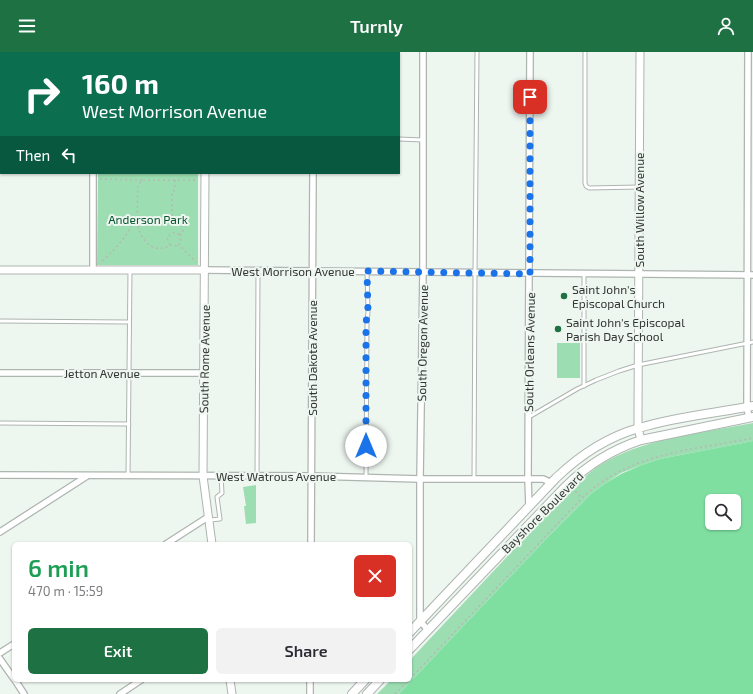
<!DOCTYPE html>
<html lang="en">
<head>
<meta charset="utf-8">
<style>
	:root { --surface:#fff; --page:#f2f2f3; --text:#2b2b33; --muted:#7c7c81; --accent:#1e7142 }
	body { margin:0; font-family:"Exo 2",sans-serif; background:var(--page); color:var(--text); height:100vh; display:flex; flex-direction:column; font-size:15px; white-space:nowrap }
	* { box-sizing:border-box; margin:0 }
	p { font-size:13px; color:var(--muted) }
	.icon { flex:none; width:22px; height:22px; fill:none; stroke:currentColor; stroke-width:2; stroke-linecap:round; stroke-linejoin:round }
	.map { position:relative; flex:1; overflow:hidden }
	.panel { position:absolute; left:12px; top:490px; width:400px; height:140px; display:flex; flex-direction:column; background:var(--surface); border-radius:6px; box-shadow:0 1px 3px #0004 }
	.panel>* { flex:none }
	.top-card { position:absolute; left:0px; top:0px; width:400px; height:122px; box-shadow:0 1px 3px #0004; background:#0b6e4f; color:#fff; overflow:hidden }
	.tools { position:absolute; left:705px; top:442px; display:grid; gap:8px }
	.tools a { display:grid; place-items:center; width:36px; height:36px; border-radius:6px; background:var(--surface); box-shadow:0 1px 3px #0004; font-size:20px }
	.pin { position:absolute; display:grid; place-items:center; width:34px; height:34px; color:#fff; margin:-17px; border-radius:8px; box-shadow:0 2px 6px #0006 }
	.me { position:absolute; width:44px; margin:-22px; rotate:0deg; stroke-linejoin:round; filter:drop-shadow(0 0 3px #0008) }
	.turn { display:flex; align-items:center; gap:14px; height:84px; padding:0 16px; font-size:18px }
	.turn .icon { width:52px; height:52px; stroke-width:2.5 }
	.turn b { display:block; font-size:28px; line-height:34px }
	.then { display:flex; align-items:center; height:38px; padding:0 16px; background:#0003; gap:8px; font-size:15px }
	.round { display:grid; place-items:center; flex:none; width:42px; height:42px; border-radius:6px; background:var(--page) }
	.headline { display:flex; align-items:center; justify-content:space-between; height:68px; padding:0 16px }
	h1 { font-size:24px; font-weight:600; line-height:30px; color:#1e9e55 }
	.button { display:flex; gap:8px; margin-top:auto; padding:8px 16px }
	.button a { flex:1; height:46px; border-radius:6px; background:var(--accent); color:#fff; font-size:16px; font-weight:600; line-height:46px; text-align:center }
	.button a+a { background:var(--page); color:var(--text) }
	header { display:flex; justify-content:space-between; align-items:center; height:52px; padding:0 16px; background:var(--accent); color:#fff; font-size:18px; font-weight:600 }
	.map>svg:first-child { display:block }
</style>
</head>
<body>
<header><svg class="icon" aria-label="menu" viewBox="0 0 24 24"><path d="M4 6h16M4 12h16M4 18h16"/></svg>Turnly<svg class="icon" aria-label="person" viewBox="0 0 24 24"><circle cx="12" cy="8" r="4"/><path d="M4 21q1-7 8-7t8 7"/></svg></header>
<div class="map">
<svg width="753" height="642" viewBox="0 0 753 642">
	<rect width="100%" height="100%" fill="#eef6f0"/>
	<g fill="#9cdeb1">
		<path d="M98 121H198V213H97Z"/>
		<rect x="557" y="291" width="23" height="35"/>
		<path d="M753 371V389L660 407 642 413 621 421 606 431 591 442 548 485 399 642H377L391 628H410V608L563 445C574 435 585 424 597 415 641 386 702 381 753 371Z"/>
		<path d="M256 433V471L246 472 244 454H246L243 435Z"/>
	</g>
	<path fill="#7edfa1" fill-rule="evenodd" d="M753 389V642H399L548 485 591 442 606 431 621 422 642 413 660 407ZM712 449H734V471H712Z"/>
	<g fill="none" stroke-linecap="round" stroke-linejoin="round">
		<defs>
			<g id="service">
				<path d="M585 0V131L586 134 589 136 639 135"/>
				<path d="M399 87 423 88"/>
				<path d="M475 220 477 0"/>
				<path d="M0 269 129 270"/>
				<path d="M584 334V222"/>
				<path d="M529 365 577 337 596 328 619 319 638 313 753 290"/>
				<path d="M0 371 129 372"/>
				<path d="M128 424 130 218"/>
				<path d="M257 424 258 219"/>
				<path d="M366 425 367 270 368 260 367 219"/>
				<path d="M474 427 475 220"/>
				<path d="M210 468 220 467 217 445 222 441 221 424"/>
			</g>
			<g id="minor">
				<path d="M93 0V1"/>
				<path d="M207 0V1"/>
				<path d="M423 0V219L420 427V569L428 578"/>
				<path d="M748 0 747 355 749 366"/>
				<path d="M315 1V0"/>
				<path d="M0 72H1"/>
				<path d="M93 217V121"/>
				<path d="M205 218 753 223"/>
				<path d="M0 321H203"/>
				<path d="M0 423 312 424 420 427H543L552 431"/>
				<path d="M529 455 528 427 530 0"/>
				<path d="M0 480 87 424"/>
				<path d="M166 492 208 465"/>
				<path d="M311 492 313 121"/>
				<path d="M0 601 14 592"/>
				<path d="M0 607 14 627"/>
				<path d="M15 628 24 642"/>
				<path d="M310 628V642"/>
				<path d="M120 642 141 628"/>
			</g>
			<g id="tertiary">
				<path d="M640 0 638 362V376L641 388"/>
				<path d="M229 1 230 0"/>
				<path d="M205 121 203 424 212 492"/>
				<path d="M0 218H205"/>
				<path d="M230 628 232 642"/>
			</g>
			<g id="secondary">
				<path d="M410 580 556 426C579 404 607 385 639 376 674 365 716 361 753 354"/>
				<path d="M410 597 565 435C587 413 611 398 641 388L753 365"/>
				<path d="M352 642 365 628"/>
				<path d="M367 642 380 628"/>
			</g>
		</defs>
		<use href="#service" stroke="#aeb5b0" stroke-width="5"/>
		<use href="#minor" stroke="#aeb5b0" stroke-width="8"/>
		<use href="#tertiary" stroke="#aeb5b0" stroke-width="9"/>
		<use href="#secondary" stroke="#aeb5b0" stroke-width="10"/>
		<g stroke="#b3b9b4" stroke-width="1.5" stroke-dasharray="2 3" stroke-linecap="butt">
			<path d="M100 127 142 128"/>
			<path d="M175 128H142C141 130 139 132 138 134 137 139 137 173 139 178 144 192 156 202 170 193L167 186C171 181 174 179 180 183"/>
			<path d="M195 128H175V137L172 141V164L182 174 183 179 180 183 181 186 179 193 196 210"/>
			<path d="M170 193 173 194 179 193"/>
			<path d="M102 209C118 195 127 183 137 165"/>
			<path d="M570 440H576L582 446"/>
			<path d="M410 627 582 446C629 401 692 398 753 386"/>
			<path d="M395 642 409 628"/>
		</g>
		<use href="#service" stroke="#fff" stroke-width="3"/>
		<use href="#minor" stroke="#fff" stroke-width="5.5"/>
		<use href="#tertiary" stroke="#fff" stroke-width="7"/>
		<use href="#secondary" stroke="#fff" stroke-width="8"/>
	</g>
	<g fill="none" stroke-linecap="round" stroke-linejoin="round">
		<path stroke="#1a73e8" stroke-width="7" stroke-dasharray="0 12.6" d="M366 394V270L368 260 367 219 530 222V45"/>
	</g>
	<g fill="#1e7142" stroke="#eef6f0" stroke-width="1.5">
		<circle cx="564" cy="244" r="4"/>
		<circle cx="558" cy="277" r="4"/>
	</g>
	<g text-anchor="middle" dominant-baseline="central" stroke-width="4" stroke-linejoin="round" paint-order="stroke">
		<g font-size="12" fill="#333633" stroke="#eef6f0">
			<text transform="translate(639 158) rotate(-90)">South Willow Avenue</text>
			<text x="293" y="219">West Morrison Avenue</text>
			<text transform="translate(422 291) rotate(-89)">South Oregon Avenue</text>
			<text transform="translate(529 300) rotate(-89)">South Orleans Avenue</text>
			<text transform="translate(312 306) rotate(-90)">South Dakota Avenue</text>
			<text transform="translate(204 307) rotate(-89)">South Rome Avenue</text>
			<text x="102" y="321">Jetton Avenue</text>
			<text x="276" y="424">West Watrous Avenue</text>
			<text transform="translate(542 460) rotate(-45)">Bayshore Boulevard</text>
		</g>
		<g font-size="12" fill="#07542d" stroke="#eef6f0">
			<text x="148" y="167">Anderson Park</text>
		</g>
		<g font-size="12" fill="#333633" stroke="#eef6f0" text-anchor="start">
			<text x="572" y="237">Saint John's<tspan x="572" dy="14">Episcopal Church</tspan></text>
			<text x="566" y="270">Saint John's Episcopal<tspan x="566" dy="14">Parish Day School</tspan></text>
		</g>
	</g>
</svg>
<div class="tools">
<a><svg class="icon" aria-label="search" viewBox="0 0 24 24"><circle cx="10" cy="10" r="6"/><path d="M15 15l6 6"/></svg></a>
</div>
<div class="pin" style="left:530px;top:45px;background:#d93025"><svg class="icon" aria-label="arrive" viewBox="0 0 24 24"><path d="M6 21V4h12l-3 4 3 4H6"/></svg></div>
<svg class="me" style="left:366px;top:394px" viewBox="-20 -20 40 40"><circle r="19" fill="#fff"/><path d="M0-13L10 11 0 6-10 11z" fill="#1a73e8"/></svg>
<div class="top-card">
<div class="turn"><svg class="icon" aria-label="right" viewBox="0 0 24 24"><path d="M7 20v-9h11M14 6l5 5-5 5"/></svg><div><b>160 m</b>West Morrison Avenue</div></div>
<div class="then">Then<svg class="icon" aria-label="left" viewBox="0 0 24 24"><path d="M17 20v-9H6M10 6l-5 5 5 5"/></svg></div>
</div>
<section class="panel">
<div class="headline"><div><h1>6 min</h1><p>470 m · 15:59</p></div><a class="round" style="background:#d93025;color:#fff"><svg class="icon" aria-label="close" viewBox="0 0 24 24"><path d="M6 6l12 12M18 6L6 18"/></svg></a></div>
<div class="button"><a>Exit</a><a>Share</a></div>
</section>
</div>
</body>
</html>
